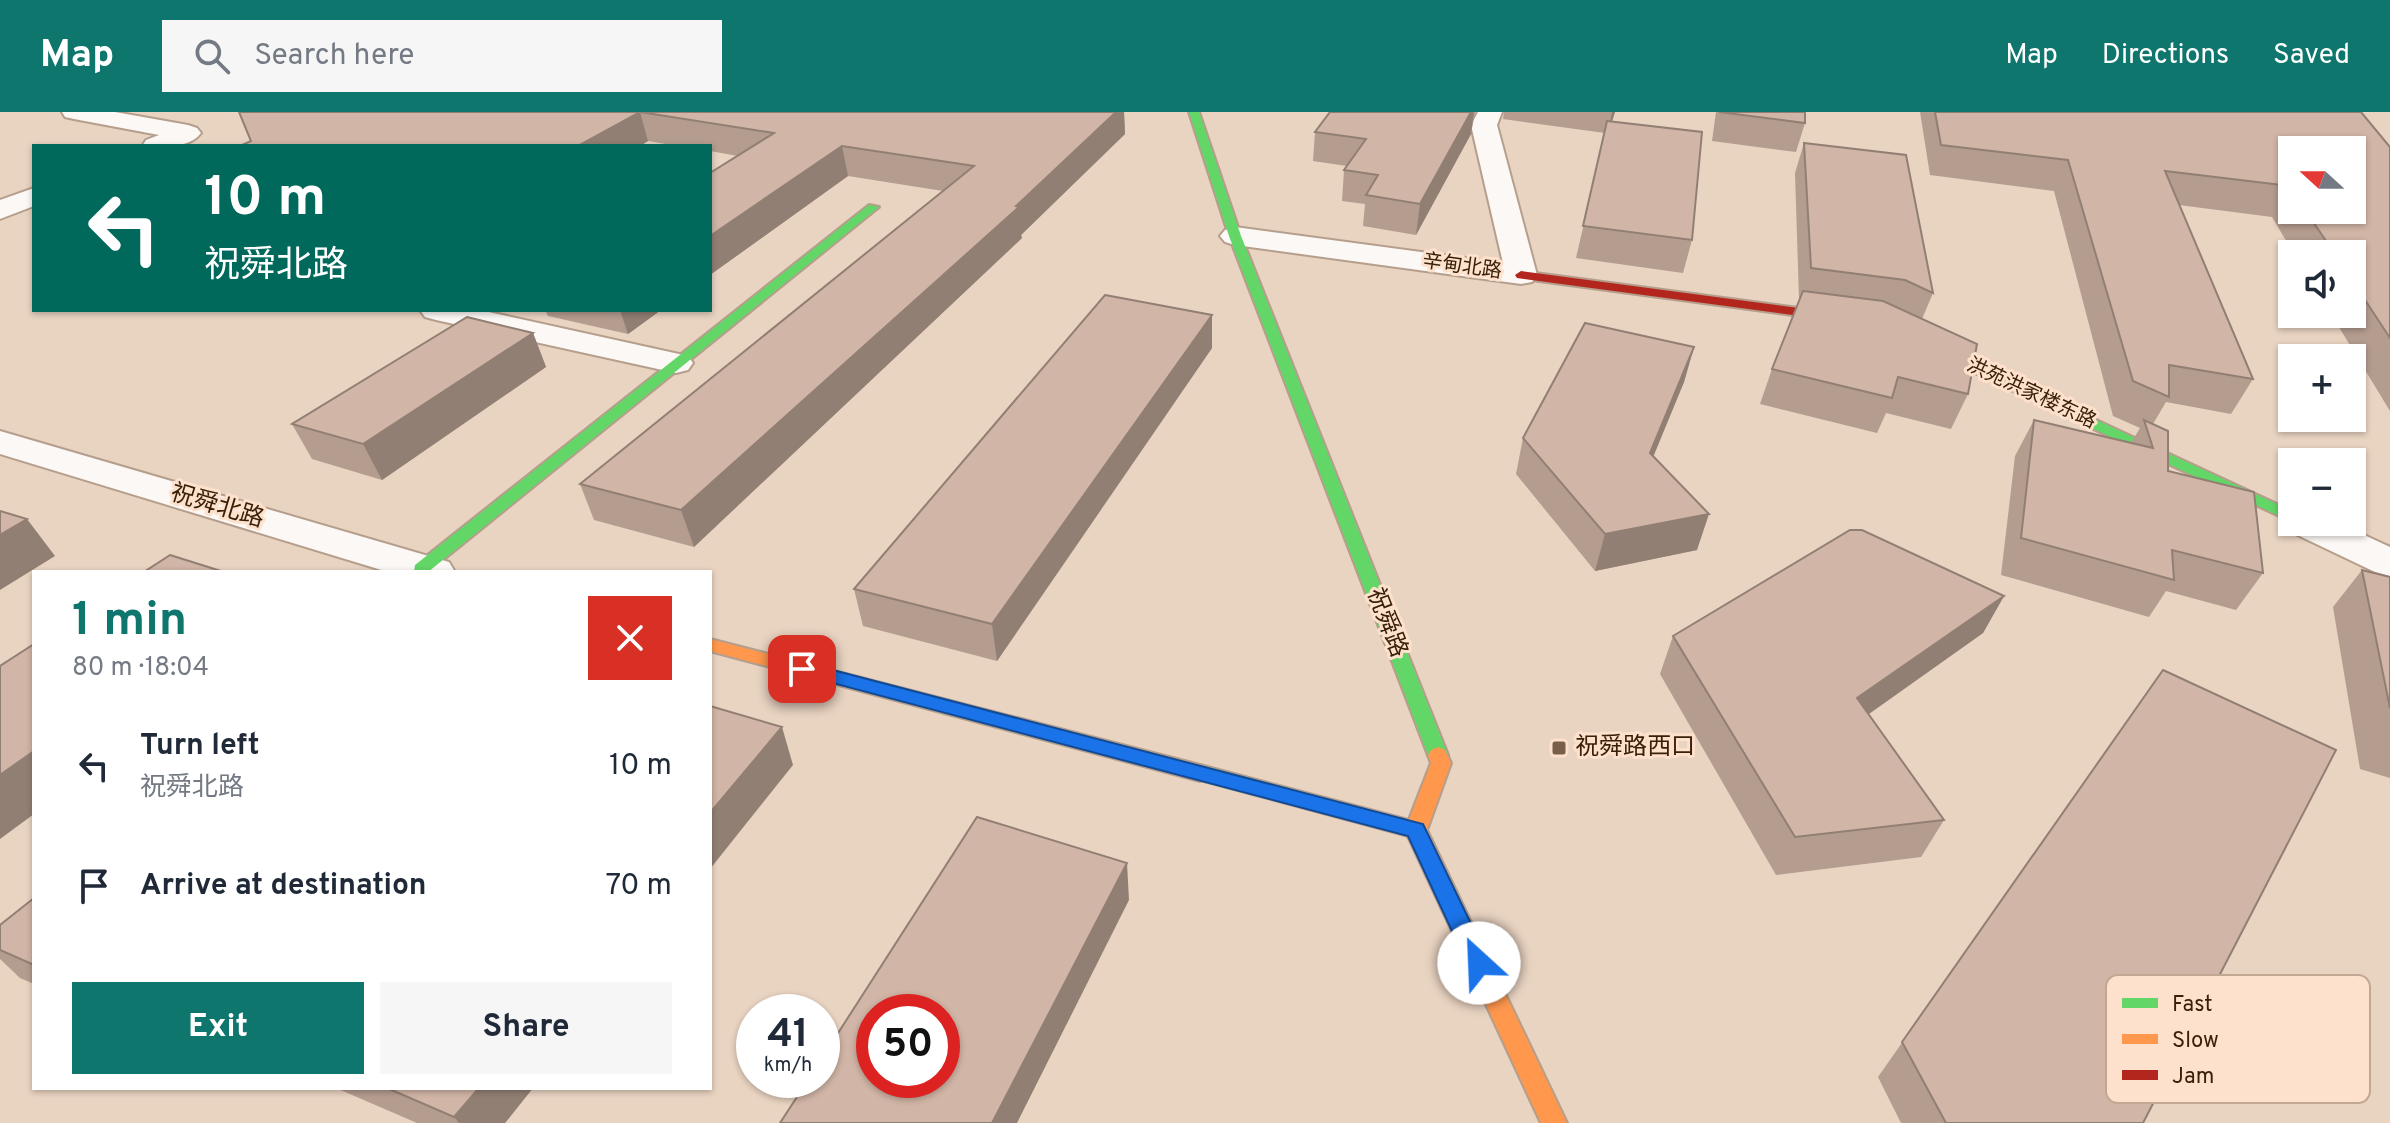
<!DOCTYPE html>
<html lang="en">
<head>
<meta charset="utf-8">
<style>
	:root { --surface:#fff; --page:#f6f6f7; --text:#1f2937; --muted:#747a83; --accent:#0f766e }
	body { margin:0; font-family:Overpass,"Noto Sans SC",sans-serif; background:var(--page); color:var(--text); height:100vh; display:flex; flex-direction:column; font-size:30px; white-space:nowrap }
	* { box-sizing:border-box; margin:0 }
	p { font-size:26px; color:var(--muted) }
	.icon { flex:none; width:44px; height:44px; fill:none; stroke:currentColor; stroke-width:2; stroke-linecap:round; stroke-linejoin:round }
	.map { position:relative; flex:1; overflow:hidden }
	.sheet { position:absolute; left:32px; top:458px; width:680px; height:520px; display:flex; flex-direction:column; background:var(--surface); border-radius:0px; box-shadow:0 2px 6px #0004 }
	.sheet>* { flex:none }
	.hud { position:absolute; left:32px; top:32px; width:680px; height:168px; border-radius:0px; box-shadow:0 2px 6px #0004; background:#00695c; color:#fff; overflow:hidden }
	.needle { width:52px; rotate:291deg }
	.fabs { position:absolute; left:2278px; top:24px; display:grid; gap:16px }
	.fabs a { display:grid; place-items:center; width:88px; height:88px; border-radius:0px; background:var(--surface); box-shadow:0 2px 6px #0004; font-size:40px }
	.speed { position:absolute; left:736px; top:882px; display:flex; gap:16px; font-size:40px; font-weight:700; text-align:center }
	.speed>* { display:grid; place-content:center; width:104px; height:104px; border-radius:50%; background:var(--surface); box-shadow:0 2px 6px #0004; line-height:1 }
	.speed small { font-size:20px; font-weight:400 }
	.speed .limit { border:12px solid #d22; background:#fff; color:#111 }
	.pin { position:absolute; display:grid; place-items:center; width:68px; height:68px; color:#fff; margin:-34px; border-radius:16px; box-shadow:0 4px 12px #0006 }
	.me { position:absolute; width:88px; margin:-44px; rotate:335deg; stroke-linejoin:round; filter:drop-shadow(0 0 6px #0008) }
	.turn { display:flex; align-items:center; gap:28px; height:168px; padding:0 40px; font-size:36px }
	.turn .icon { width:104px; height:104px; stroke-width:2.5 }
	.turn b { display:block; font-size:56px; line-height:68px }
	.round { display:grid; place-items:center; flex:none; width:84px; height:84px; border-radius:0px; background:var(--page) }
	.head { display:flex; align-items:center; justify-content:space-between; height:136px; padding:0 40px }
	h1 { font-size:48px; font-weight:700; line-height:60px; color:var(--accent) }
	.button { display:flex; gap:16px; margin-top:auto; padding:16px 40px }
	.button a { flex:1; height:92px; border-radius:0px; background:var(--accent); color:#fff; font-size:32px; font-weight:700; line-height:92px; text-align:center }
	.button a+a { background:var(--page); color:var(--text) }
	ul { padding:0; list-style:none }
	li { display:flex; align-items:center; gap:24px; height:120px; padding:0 40px }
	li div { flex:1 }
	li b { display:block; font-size:30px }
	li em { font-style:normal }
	header { display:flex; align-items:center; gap:48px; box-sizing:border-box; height:112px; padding:0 40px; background:var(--accent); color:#fff }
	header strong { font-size:38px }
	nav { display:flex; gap:44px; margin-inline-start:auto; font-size:28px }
	.search { width:560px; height:72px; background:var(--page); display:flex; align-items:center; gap:20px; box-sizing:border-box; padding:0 28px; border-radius:0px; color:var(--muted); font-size:30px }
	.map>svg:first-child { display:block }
</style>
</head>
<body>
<header>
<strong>Map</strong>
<div class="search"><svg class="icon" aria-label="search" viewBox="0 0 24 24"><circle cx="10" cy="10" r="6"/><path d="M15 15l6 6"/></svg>Search here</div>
<nav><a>Map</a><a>Directions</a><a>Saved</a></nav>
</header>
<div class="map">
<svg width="2390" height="1011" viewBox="0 0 2390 1011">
	<rect width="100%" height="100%" fill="#e9d3c1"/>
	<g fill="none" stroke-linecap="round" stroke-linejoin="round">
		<defs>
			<g id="street">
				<path d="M62 0H115L188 13 197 16 201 21C188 38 161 34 142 34L146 28 159 23 74 7 65 5Z"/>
				<path d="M1478 0H1502L1497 13 1537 163 1532 170 1521 172 1235 133 1225 130 1220 124 1225 118 1235 115 1503 151 1471 13Z"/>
				<path d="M34 76V94L0 107V88Z"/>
				<path d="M420 198H480L688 244 693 251 688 258 676 261 436 208 425 205Z"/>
				<path d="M0 319 449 450 455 460H388L0 342Z"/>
				<path d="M2292 400V410H2336L2390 435V464L2375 460 2289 419 2283 410Z"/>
			</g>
			<g id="fast">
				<path d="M1189 0H1199L1241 124 1448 643 1445 648H1431L1428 643 1229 124Z"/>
				<path d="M869 93 879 95 428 460H414L415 453Z"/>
				<path d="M1920 226 2292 399V410L1915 233 1913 230Z"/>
				<path d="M1200 653 1416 710 1424 712 1427 718 1424 724 1416 726 1193 666 1190 661 1193 656Z"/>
			</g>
			<g id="slow">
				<path d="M710 527 1200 653 1207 656 1210 661 1207 666 1200 669 710 539Z"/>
				<path d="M1438 635 1445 638 1451 651 1427 718 1567 1011H1541L1405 718 1431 651 1428 643 1431 638Z"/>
			</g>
			<path id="jam" d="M1521 159 1852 203 1859 207 1852 211 1517 166 1515 163Z"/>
		</defs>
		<use href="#street" stroke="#b59f8c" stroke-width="4"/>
		<use href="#fast" stroke="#b59f8c" stroke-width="4"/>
		<use href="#slow" stroke="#b59f8c" stroke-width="4"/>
		<use href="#jam" stroke="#b59f8c" stroke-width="4"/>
		<use href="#street" fill="#fcf8f6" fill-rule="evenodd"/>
		<use href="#fast" fill="#63d668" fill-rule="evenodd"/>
		<use href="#slow" fill="#ff974d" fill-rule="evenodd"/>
		<use href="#jam" fill="#b3261e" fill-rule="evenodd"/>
	</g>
	<g fill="#b49c8f" fill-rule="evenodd">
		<path d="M239 0H1124L1125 22 1021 123 1022 126 694 435 594 408 580 372 943 79 848 64 710 163V61L738 44 710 39V34H677L648 29 640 34H240L251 29Z"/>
		<path d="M1330 0H1475L1471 22 1416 123 1363 114 1365 92 1342 89 1344 58 1347 54 1313 49 1315 20Z"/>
		<path d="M1504 0H1615L1612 10 1692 128 1683 161 1576 146 1605 21 1503 7Z"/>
		<path d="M1716 0H1805V11L1796 40 1712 29Z"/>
		<path d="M1920 0H2361L2390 35V299L2331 202H2352V142H2294L2272 105 2179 93 2253 267 2231 302 2166 290 2153 312 2168 359 2263 461 2236 498 2166 479 2149 505 2001 463 2015 344 2034 308 2131 331 2140 316 2113 304 2054 79 1930 63ZM2292 38 2352 98H2292Z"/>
		<path d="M1804 31 1933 181 1922 207 1968 282 1951 317 1886 301 1877 321 1760 292 1772 257 1799 187 1795 61Z"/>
		<path d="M545 198H661L628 222 548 204Z"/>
		<path d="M533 221 546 255 382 368 312 347 292 312Z"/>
		<path d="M1694 235 1684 270 1653 344 1697 438 1595 459 1516 362 1523 326Z"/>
		<path d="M1212 236 997 549 863 514 854 477Z"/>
		<path d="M2362 458 2390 465V666L2360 657 2333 495Z"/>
		<path d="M2004 484 1983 521 1869 602 1944 708 1921 745 1776 763 1660 562 1673 524Z"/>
		<path d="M2163 558 2143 1011H1901L1878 965Z"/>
		<path d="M34 786V872L20 866 0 847V813Z"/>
		<path d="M336 976H533L505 1011H417Z"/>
	</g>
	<g fill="#927f74">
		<path d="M640 0 648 29 640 34H578Z"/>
		<path d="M1116 0H1124L1125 22 1021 123 1022 126 694 435 681 398 1016 94Z"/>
		<path d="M1471 0H1474L1471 22 1416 123 1420 92Z"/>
		<path d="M1612 0H1615L1608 21Z"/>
		<path d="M842 34 848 64 710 163V124Z"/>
		<path d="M620 198H661L628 222Z"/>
		<path d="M1212 203V236L997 549 992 512Z"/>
		<path d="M533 221 546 255 382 368 363 332Z"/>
		<path d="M1694 235 1684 270 1640 377 1650 341Z"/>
		<path d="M1709 402 1697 438 1595 459 1605 422Z"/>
		<path d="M27 407 55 444 0 478V423Z"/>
		<path d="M2004 484 1983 521 1839 623 1857 586Z"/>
		<path d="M782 615 793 653 710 757V701Z"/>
		<path d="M34 639V702L0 727V663Z"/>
		<path d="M1127 751 1129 788 1017 1011H992Z"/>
		<path d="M479 976H533L505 1011H459L454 1005Z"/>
	</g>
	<g fill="#d1b5a6" stroke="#927f74" stroke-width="2" fill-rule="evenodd">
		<path d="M239 0H1116L1016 94 1019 95 681 398 580 372 974 54 842 34 710 124V61L774 21 640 0 578 34H240L251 29Z"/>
		<path d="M1330 0H1471L1420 92 1366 83 1378 63 1344 58 1366 27 1315 20Z"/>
		<path d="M1719 0H1805V11Z"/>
		<path d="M1935 0H2361L2390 35V226L2352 168V142H2335L2305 98H2352V38H2292V78L2290 74 2165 59 2253 267 2169 253V285L2133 269 2068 48 1941 33Z"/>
		<path d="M1607 9 1702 20 1692 128 1583 114Z"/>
		<path d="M1804 31 1906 43 1933 181 1905 168 1811 156Z"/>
		<path d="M1803 179 1883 189 1977 232 1968 282 1898 265 1892 286 1772 257Z"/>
		<path d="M1105 183 1212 203 992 512 854 477Z"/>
		<path d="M467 205 533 221 363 332 292 312Z"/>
		<path d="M1585 211 1694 235 1650 341 1709 402 1605 422 1523 326Z"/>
		<path d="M2034 308 2153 336 2144 308 2168 319V359L2254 380 2263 461 2172 438 2174 468 2021 426Z"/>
		<path d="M0 399 27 407 0 423Z"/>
		<path d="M1850 418H1862L2004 484 1857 586 1944 708 1795 725 1673 524Z"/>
		<path d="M170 443 224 460H144Z"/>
		<path d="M2362 458 2390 465V596Z"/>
		<path d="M34 532V639L0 663V554Z"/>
		<path d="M2163 558 2336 638 2143 1011H1946L1902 930Z"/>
		<path d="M710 594 782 615 710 701Z"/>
		<path d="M977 705 1127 751 992 1011H780L808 968H822V946ZM874 900H942V968H874Z"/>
		<path d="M34 786V853L0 838V813Z"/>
		<path d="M387 976H479L454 1005Z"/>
	</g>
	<path fill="#1a73e8" stroke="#114b97" stroke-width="2" d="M802 550 1423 712 1490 851 1487 858 1479 861 1470 858 1408 724 795 561 793 557 795 552Z"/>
	<rect fill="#775f49" stroke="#fde1cc" stroke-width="3" x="1551" y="628" width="16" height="16" rx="4"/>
	<g text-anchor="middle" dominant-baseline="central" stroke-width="6" stroke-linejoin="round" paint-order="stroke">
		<g font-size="20" fill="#392109" stroke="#fde1cc">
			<text transform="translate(1462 155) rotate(8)">辛甸北路</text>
			<text transform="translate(2031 282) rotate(25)">洪苑洪家楼东路</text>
		</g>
		<g font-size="24" fill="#392109" stroke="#fde1cc">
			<text transform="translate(217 395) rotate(17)">祝舜北路</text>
			<text transform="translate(1386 511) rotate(69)">祝舜路</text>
		</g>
		<g font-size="24" fill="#392109" stroke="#fde1cc" text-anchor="start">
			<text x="1575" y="636">祝舜路西口</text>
		</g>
	</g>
	<rect x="2106" y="863" width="264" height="128" rx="12" fill="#fde1cc" stroke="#c2a792" stroke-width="2"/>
	<rect x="2122" y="886" width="36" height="10" fill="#63d668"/>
	<rect x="2122" y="922" width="36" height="10" fill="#ff974d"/>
	<rect x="2122" y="958" width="36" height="10" fill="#b3261e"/>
	<g font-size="22" fill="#392109">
		<text x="2172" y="899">Fast</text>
		<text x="2172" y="935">Slow</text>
		<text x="2172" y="971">Jam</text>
	</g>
</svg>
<div class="fabs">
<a><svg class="needle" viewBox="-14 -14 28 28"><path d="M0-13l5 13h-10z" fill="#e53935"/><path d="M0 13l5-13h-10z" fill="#747a83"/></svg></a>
<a><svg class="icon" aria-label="sound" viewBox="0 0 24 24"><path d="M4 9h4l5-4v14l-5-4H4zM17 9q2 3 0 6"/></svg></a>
<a>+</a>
<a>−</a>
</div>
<div class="speed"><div>41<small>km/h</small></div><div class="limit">50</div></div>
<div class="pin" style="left:802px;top:557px;background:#d93025"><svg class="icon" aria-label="arrive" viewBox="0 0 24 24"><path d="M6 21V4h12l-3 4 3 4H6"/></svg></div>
<svg class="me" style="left:1479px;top:851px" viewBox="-20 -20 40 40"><circle r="19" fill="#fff"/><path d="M0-13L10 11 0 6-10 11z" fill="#1a73e8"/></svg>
<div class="hud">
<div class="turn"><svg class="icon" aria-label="left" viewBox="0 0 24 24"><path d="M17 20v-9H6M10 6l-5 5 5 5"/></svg><div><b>10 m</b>祝舜北路</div></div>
</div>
<section class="sheet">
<div class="head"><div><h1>1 min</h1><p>80 m · 18:04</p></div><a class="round" style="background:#d93025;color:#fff"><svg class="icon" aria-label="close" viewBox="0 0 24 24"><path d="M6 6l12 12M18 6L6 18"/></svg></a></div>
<ul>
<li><svg class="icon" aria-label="left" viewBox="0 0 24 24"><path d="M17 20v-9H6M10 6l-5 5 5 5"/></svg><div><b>Turn left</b><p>祝舜北路</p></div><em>10 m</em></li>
<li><svg class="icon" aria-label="arrive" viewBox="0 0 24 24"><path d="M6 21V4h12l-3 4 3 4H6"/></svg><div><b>Arrive at destination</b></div><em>70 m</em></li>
</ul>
<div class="button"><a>Exit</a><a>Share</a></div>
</section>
</div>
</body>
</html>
